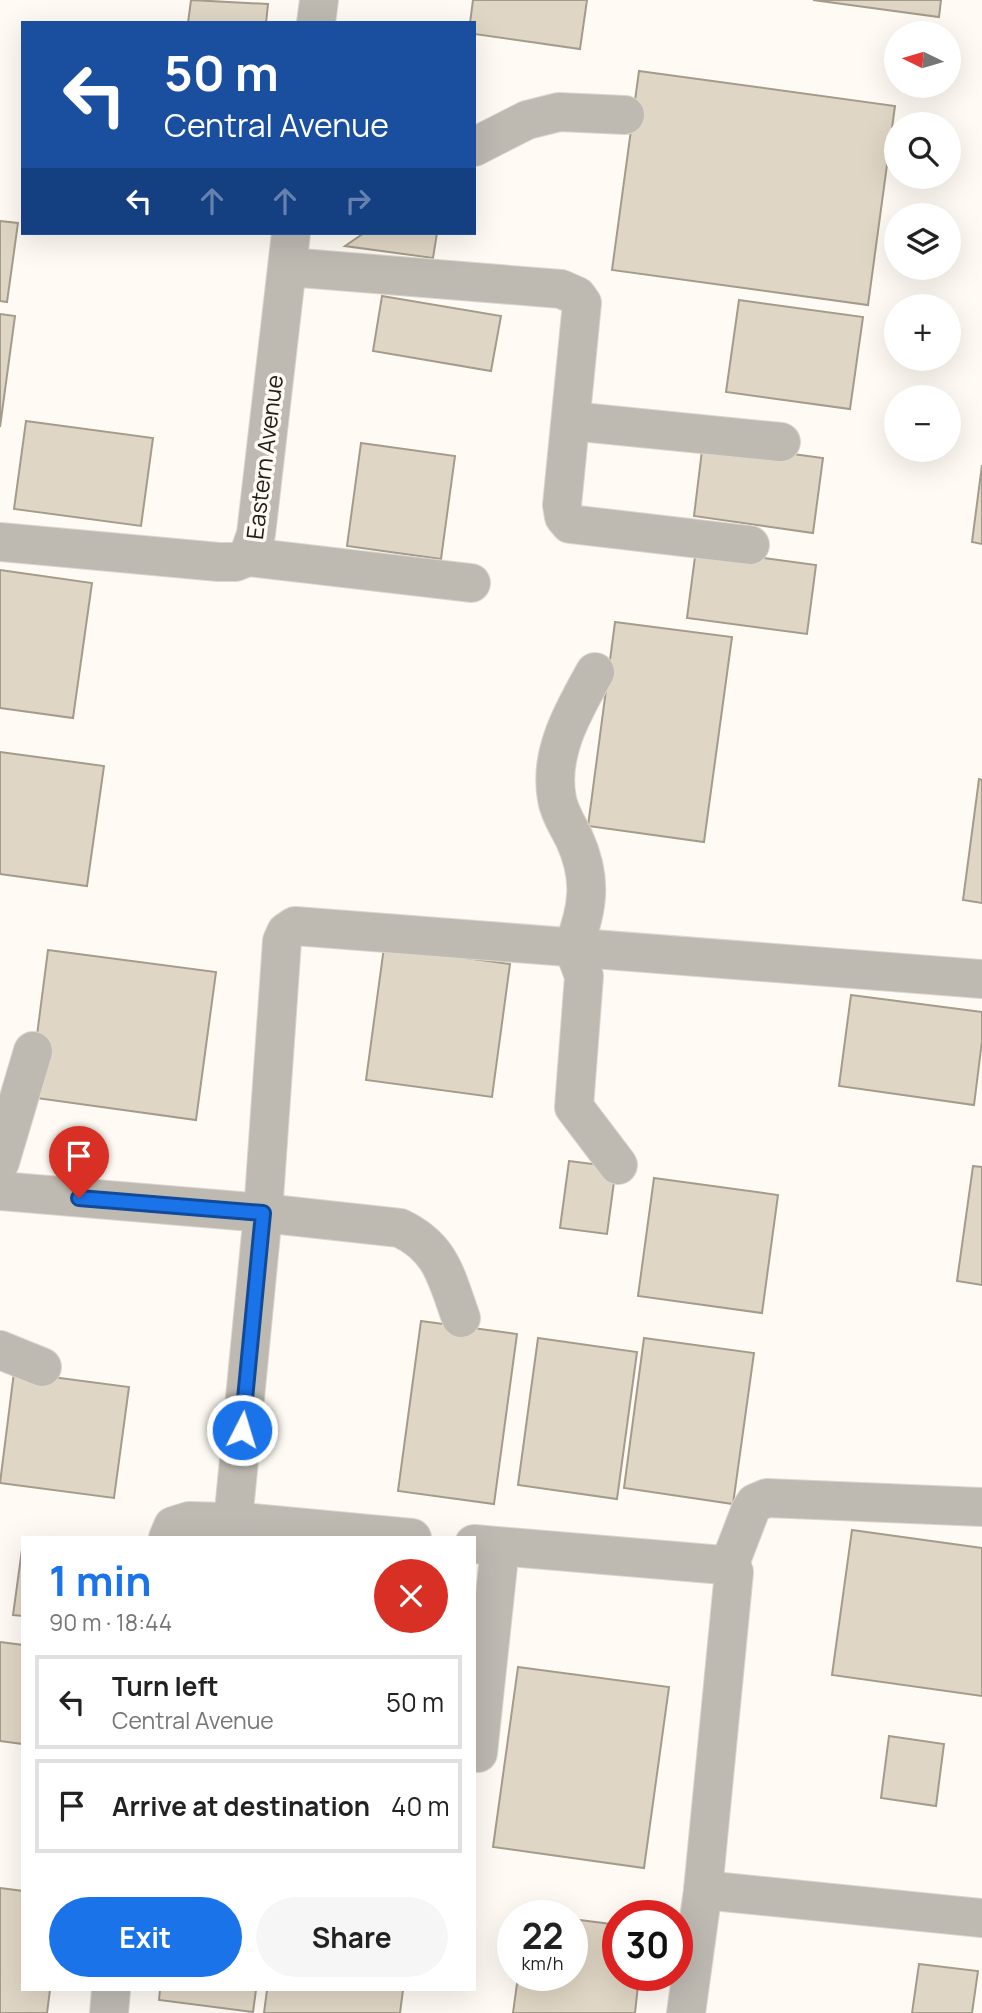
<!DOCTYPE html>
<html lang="en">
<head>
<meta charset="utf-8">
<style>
	:root { --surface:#fff; --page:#f6f6f6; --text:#222; --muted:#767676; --line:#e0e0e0; --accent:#1a73e8 }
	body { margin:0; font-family:Manrope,sans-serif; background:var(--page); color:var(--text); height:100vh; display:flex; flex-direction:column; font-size:26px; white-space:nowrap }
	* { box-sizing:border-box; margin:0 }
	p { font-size:23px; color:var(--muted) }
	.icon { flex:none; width:38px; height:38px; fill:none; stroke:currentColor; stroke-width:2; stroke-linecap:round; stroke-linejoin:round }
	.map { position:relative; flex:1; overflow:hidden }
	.details { position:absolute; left:21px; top:1536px; width:455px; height:455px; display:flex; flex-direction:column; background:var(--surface); border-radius:0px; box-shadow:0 7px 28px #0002 }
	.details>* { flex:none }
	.top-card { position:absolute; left:21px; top:21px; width:455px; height:214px; border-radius:0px; box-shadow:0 7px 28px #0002; background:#1a4fa0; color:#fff; overflow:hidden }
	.needle { width:46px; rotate:275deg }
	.fabs { position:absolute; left:884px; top:21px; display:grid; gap:14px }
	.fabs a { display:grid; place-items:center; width:77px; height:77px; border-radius:50%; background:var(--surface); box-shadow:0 7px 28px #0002; font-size:35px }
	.speed { position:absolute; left:497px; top:1900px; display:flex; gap:14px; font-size:35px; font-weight:700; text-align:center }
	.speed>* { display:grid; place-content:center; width:91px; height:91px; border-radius:50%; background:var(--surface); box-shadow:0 7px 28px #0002; line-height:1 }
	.speed small { font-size:18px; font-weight:400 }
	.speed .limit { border:10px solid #d22; background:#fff; color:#111 }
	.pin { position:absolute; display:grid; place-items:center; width:60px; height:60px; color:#fff; margin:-72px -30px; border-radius:50% 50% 50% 0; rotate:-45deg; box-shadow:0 0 7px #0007 }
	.pin .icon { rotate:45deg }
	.me { position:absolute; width:77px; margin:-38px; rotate:5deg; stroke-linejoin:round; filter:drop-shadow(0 0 5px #0008) }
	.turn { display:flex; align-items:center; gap:24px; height:147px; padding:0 28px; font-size:32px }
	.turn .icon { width:91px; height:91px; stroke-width:2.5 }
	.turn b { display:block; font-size:49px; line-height:60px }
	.lanes { display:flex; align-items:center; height:66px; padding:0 28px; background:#0003; justify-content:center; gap:35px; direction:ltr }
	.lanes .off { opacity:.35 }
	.round { display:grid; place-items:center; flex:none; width:74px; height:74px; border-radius:37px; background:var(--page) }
	.summary { display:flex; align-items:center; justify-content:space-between; height:119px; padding:0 28px }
	h1 { font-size:42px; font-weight:700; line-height:52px; color:var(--accent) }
	.button { display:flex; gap:14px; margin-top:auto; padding:14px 28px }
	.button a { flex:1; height:80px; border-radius:42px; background:var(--accent); color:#fff; font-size:28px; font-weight:700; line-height:80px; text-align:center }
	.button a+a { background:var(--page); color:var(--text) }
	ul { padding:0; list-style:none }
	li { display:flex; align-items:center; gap:21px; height:94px; margin:0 14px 10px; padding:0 14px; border:4px solid var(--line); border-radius:0px }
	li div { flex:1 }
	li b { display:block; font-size:26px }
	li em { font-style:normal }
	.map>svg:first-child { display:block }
</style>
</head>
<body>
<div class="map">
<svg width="982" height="2013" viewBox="0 0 982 2013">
	<rect width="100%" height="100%" fill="#fffbf4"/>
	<g fill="#e0d6c5" stroke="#a49b8a" stroke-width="2">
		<path d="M191 0 268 4 266 23H188Z"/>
		<path d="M473 0H587L580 49 474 34V23H470Z"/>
		<path d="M813 0H941L939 17Z"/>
		<path d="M639 71 895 106 868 305 612 270Z"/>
		<path d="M0 221 18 223 7 302 0 301Z"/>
		<path d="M364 233H437L433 258 345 246Z"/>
		<path d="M382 296 501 316 491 371 373 351Z"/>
		<path d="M739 300 863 317 850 409 726 392Z"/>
		<path d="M0 314 15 316 0 427Z"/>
		<path d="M26 421 153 438 141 526 14 509Z"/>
		<path d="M703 442 823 458 813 533 694 516Z"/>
		<path d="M361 443 455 456 441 559 347 546Z"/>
		<path d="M982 465V544L972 542Z"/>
		<path d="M696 549 816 565 807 634 687 618Z"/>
		<path d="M0 570 92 583 73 718 0 708Z"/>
		<path d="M615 622 732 637 704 842 588 826Z"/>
		<path d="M0 752 104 766 87 886 0 874Z"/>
		<path d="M979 779 982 780V903L963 900Z"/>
		<path d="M384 947 510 964 492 1097 366 1080Z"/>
		<path d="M48 950 216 972 196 1120 29 1097Z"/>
		<path d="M851 995 982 1012V1041L974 1105 839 1086Z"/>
		<path d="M569 1161 616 1167 607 1234 560 1228Z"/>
		<path d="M973 1166 982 1167V1285L957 1281Z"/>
		<path d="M654 1178 778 1195 762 1313 638 1296Z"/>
		<path d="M421 1321 517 1334 494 1504 398 1491Z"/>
		<path d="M538 1338 637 1352 617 1499 518 1485Z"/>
		<path d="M644 1338 754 1353 733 1504 624 1488Z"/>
		<path d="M14 1372 129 1387 114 1498 0 1483Z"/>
		<path d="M852 1530 982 1548V1696L832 1675Z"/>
		<path d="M23 1542V1616L13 1615Z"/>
		<path d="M0 1642 23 1645V1744L0 1741Z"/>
		<path d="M518 1667 669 1687 644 1868 493 1847Z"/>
		<path d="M889 1736 944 1744 936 1806 881 1798Z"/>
		<path d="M0 1888 23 1891V1990H50L47 2013H0Z"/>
		<path d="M572 1919 618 1925V1976H639L635 2013H513L518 1976H572Z"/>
		<path d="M919 1964 978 1971 972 2013H912Z"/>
		<path d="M160 1990H256L253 2012 159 2000Z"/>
		<path d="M267 1990H403L400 2013H264Z"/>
	</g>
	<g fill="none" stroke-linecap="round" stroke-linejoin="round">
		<defs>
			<g id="minor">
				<path d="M316 23 319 0"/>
				<path d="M474 147 527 120 559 112 625 115"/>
				<path d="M288 267 561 289 577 296 582 303 562 505 564 517 570 524 750 545"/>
				<path d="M571 421 781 442"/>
				<path d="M0 542 219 562H235L248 557 256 534 291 233"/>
				<path d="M248 557 471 583"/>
				<path d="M595 672C574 710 548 753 557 799 559 812 568 826 574 838 592 877 589 907 573 947L584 976 574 1107 618 1165"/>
				<path d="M0 1162 33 1051"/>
				<path d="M0 1191 263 1213 400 1228C442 1248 446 1277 461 1318"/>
				<path d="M0 1350 42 1367"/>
				<path d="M231 1521 412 1538"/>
				<path d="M168 1538 173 1526 189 1521 228 1522 234 1511 263 1213 282 941 286 932 295 926 982 979"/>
				<path d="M474 1544 723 1565 734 1572 703 1890 686 2013"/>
				<path d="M729 1566 750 1511 755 1503 767 1498 982 1507"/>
				<path d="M478 1753 500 1547"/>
				<path d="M703 1890 982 1918"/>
				<path d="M109 2013 111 1990"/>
			</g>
		</defs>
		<use href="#minor" stroke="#dbd7d0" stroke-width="40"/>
		<use href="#minor" stroke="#bebab2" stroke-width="38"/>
	</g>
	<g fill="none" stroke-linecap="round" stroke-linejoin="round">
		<defs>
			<path id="route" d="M79 1198 263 1213 242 1430"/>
		</defs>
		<use href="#route" stroke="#114b97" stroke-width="18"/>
		<use href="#route" stroke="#1a73e8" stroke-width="12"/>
	</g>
	<g text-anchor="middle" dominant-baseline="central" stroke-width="7" stroke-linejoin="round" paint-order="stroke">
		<g font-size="23" fill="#201c16" stroke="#fffbf4">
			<text transform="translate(264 457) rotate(-83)">Eastern Avenue</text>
		</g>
	</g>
</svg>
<div class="fabs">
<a><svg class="needle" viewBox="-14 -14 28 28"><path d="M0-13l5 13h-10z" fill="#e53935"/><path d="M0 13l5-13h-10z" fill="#767676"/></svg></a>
<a><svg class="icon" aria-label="search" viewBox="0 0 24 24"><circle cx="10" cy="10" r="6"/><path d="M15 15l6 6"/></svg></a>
<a><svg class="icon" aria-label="layers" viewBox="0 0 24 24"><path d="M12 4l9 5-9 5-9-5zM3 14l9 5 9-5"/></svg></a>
<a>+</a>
<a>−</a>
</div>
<div class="speed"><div>22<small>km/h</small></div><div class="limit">30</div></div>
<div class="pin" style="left:79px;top:1198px;background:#d93025"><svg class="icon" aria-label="arrive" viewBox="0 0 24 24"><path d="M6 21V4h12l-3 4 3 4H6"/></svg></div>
<svg class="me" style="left:242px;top:1430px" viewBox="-20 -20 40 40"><circle r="17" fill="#1a73e8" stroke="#fff" stroke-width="3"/><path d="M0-11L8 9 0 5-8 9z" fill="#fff"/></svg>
<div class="top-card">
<div class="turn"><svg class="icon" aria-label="left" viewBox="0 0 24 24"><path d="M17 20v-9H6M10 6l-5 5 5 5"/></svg><div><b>50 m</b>Central Avenue</div></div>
<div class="lanes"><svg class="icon" aria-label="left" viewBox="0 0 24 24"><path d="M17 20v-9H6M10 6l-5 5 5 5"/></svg><svg class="icon off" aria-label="ahead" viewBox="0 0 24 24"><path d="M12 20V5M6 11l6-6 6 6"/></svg><svg class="icon off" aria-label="ahead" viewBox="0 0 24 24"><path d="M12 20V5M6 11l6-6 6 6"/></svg><svg class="icon off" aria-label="right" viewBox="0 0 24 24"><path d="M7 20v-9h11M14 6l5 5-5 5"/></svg></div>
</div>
<section class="details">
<div class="summary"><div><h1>1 min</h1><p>90 m · 18:44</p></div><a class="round" style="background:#d93025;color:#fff"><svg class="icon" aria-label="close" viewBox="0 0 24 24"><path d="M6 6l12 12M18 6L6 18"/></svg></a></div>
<ul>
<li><svg class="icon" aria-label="left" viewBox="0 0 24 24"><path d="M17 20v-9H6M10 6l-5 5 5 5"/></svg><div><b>Turn left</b><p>Central Avenue</p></div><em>50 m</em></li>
<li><svg class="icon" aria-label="arrive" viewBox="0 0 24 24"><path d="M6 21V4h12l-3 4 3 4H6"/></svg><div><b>Arrive at destination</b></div><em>40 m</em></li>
</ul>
<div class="button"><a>Exit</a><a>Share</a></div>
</section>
</div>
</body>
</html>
